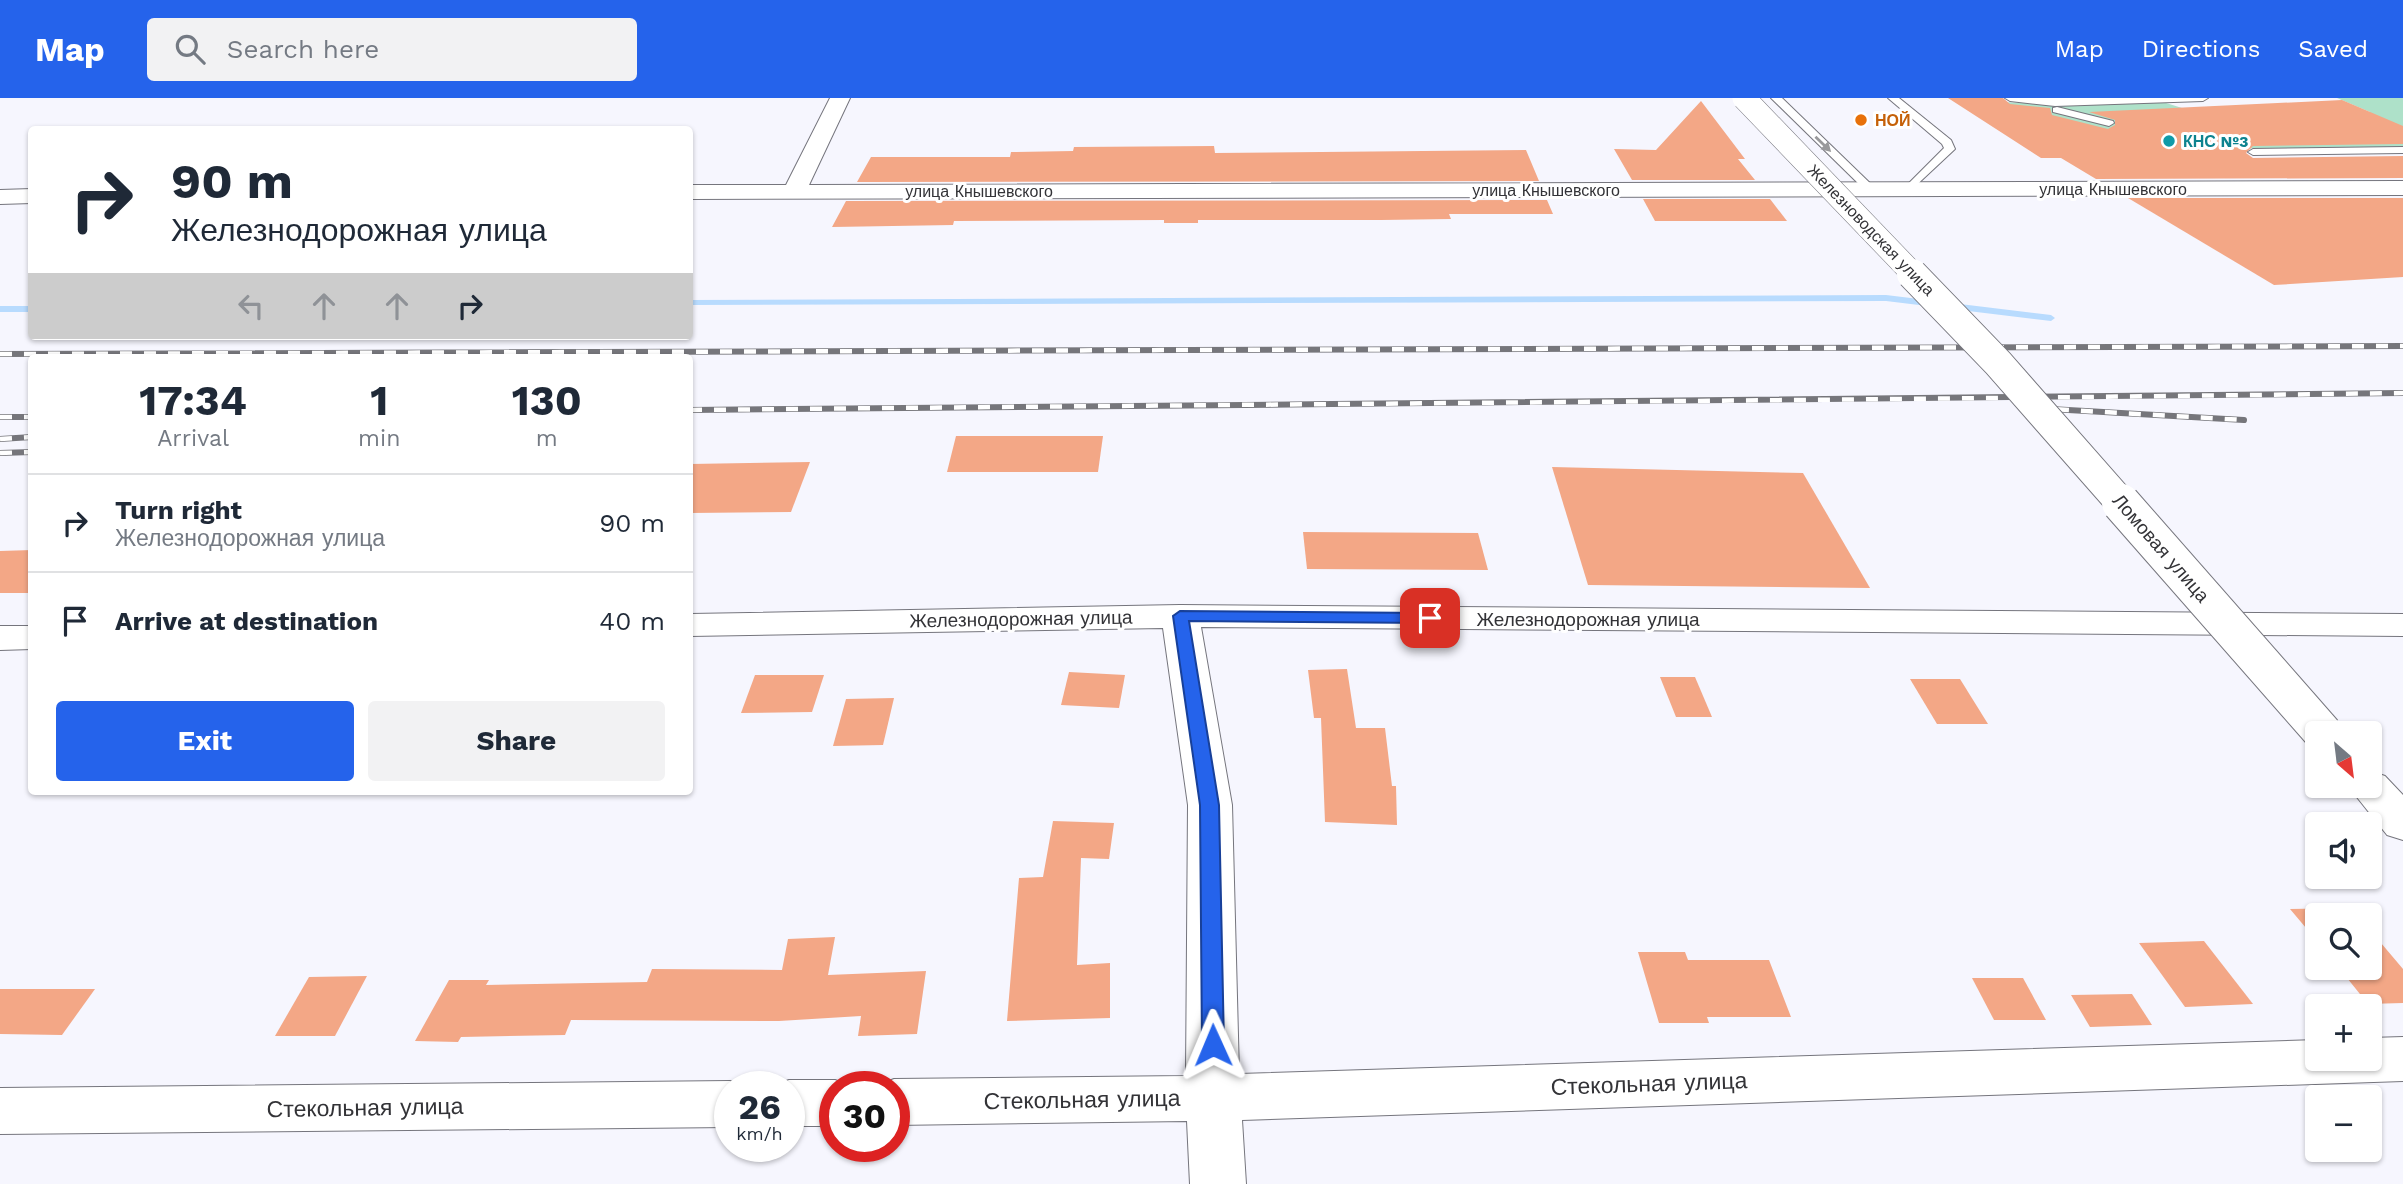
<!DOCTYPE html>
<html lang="en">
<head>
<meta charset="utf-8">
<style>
	:root { --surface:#fff; --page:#f2f2f3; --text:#1f2937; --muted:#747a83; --line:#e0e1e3; --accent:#2563eb }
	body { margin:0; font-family:"Work Sans",sans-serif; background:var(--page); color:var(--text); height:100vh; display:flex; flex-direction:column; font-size:26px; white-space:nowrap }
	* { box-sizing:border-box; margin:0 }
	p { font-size:23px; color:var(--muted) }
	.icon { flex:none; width:38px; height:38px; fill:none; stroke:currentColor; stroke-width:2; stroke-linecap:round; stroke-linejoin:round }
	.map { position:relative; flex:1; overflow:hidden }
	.details { position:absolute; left:28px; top:256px; width:665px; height:441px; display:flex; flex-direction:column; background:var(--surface); border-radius:7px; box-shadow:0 2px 5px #0004 }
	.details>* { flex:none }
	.banner { position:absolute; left:28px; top:28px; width:665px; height:214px; border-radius:7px; box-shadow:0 2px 5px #0004; background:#fff; color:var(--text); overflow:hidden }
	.needle { width:46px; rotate:152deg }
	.tools { position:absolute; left:2305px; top:623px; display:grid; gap:14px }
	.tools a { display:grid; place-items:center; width:77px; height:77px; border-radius:7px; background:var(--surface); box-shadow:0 2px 5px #0004; font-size:35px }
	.speed { position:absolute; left:714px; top:973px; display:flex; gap:14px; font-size:35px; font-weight:700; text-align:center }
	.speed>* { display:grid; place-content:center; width:91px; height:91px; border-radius:50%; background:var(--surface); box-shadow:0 2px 5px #0004; line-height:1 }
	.speed small { font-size:18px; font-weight:400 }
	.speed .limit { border:10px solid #d22; background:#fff; color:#111 }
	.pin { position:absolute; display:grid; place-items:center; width:60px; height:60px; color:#fff; margin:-30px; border-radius:14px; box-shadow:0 4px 10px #0006 }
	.me { position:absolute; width:77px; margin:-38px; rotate:359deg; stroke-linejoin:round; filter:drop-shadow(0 0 5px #0008) }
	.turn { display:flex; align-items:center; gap:24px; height:147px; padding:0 28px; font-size:32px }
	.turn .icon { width:91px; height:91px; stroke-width:2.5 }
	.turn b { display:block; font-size:49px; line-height:60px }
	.lanes { display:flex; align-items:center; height:66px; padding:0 28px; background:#0003; justify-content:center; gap:35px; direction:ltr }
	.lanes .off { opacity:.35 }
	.eta { display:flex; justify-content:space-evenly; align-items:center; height:119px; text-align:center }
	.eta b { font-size:42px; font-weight:700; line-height:49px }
	.cta { display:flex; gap:14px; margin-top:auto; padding:14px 28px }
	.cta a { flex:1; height:80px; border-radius:7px; background:var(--accent); color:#fff; font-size:28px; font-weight:700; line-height:80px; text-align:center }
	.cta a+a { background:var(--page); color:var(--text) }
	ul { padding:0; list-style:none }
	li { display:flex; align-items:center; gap:21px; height:98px; padding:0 28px; border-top:2px solid var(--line) }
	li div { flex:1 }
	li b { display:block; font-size:26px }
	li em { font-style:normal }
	header { display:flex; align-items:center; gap:42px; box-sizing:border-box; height:98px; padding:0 35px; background:var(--accent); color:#fff }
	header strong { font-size:33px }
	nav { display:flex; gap:38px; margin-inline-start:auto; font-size:24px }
	.search { width:490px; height:63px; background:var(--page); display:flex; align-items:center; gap:18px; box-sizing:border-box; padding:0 24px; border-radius:7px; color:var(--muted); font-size:26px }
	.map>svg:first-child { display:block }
</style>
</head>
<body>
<header>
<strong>Map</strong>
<div class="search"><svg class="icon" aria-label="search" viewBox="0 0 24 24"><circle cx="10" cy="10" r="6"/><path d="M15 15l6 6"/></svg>Search here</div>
<nav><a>Map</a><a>Directions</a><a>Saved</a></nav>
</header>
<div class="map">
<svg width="2403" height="1086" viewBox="0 0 2403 1086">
	<rect width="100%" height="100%" fill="#f6f6fe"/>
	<path fill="#aee1c9" d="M2337 0H2403V50L2257 51 2125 37 1972 3 2084 7 2163 4 2182 10 2370 14Z"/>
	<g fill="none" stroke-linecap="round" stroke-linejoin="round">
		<g fill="#b8dbfe" fill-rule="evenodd">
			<path d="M1886 197 2051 217 2055 220 2051 223 1886 203 690 207V202Z"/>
			<rect x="0" y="208" width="32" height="6"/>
		</g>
	</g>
	<g fill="#f3a786">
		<path d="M1948 0H2003L2010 6 2050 10 2052 17 2108 31 2115 27V22L2089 14 2342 2 2403 28V46L2253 48 2246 55 2253 60 2403 58V80L2096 81 2061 60H2041Z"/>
		<path d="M1701 3 1745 61H1738L1755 82H1632L1614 51 1656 52Z"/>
		<path d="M1214 48 1215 55 1526 52 1539 83 857 84 871 59H1010L1011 54 1073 53 1074 49Z"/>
		<path d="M2128 100H2403V179L2274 187Z"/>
		<path d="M1643 101H1770L1787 123H1655Z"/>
		<path d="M1547 102 1553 116H1449L1451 121 1381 122H1198V125H1164V122L954 123 953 127 832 129 846 103Z"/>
		<path d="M956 338H1103L1098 374H947Z"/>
		<path d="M810 364 791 414 690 415V366Z"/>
		<path d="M1552 369 1803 375 1870 490 1588 487Z"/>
		<path d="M1303 434 1478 435 1488 472 1307 471Z"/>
		<path d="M32 452V495H0V453Z"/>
		<path d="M1347 571 1356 630H1385L1392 688H1396L1397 727 1325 724 1321 620H1314L1308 572Z"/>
		<path d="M1069 574 1125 577 1119 610 1061 607Z"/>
		<path d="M755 577H824L812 614 741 615Z"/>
		<path d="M1660 579H1695L1712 619H1676Z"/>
		<path d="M1910 581H1960L1988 626H1937Z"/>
		<path d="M894 600 883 647 833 648 846 601Z"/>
		<path d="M1053 723 1114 725 1109 761 1081 760 1077 867 1110 865V920L1007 923 1019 780 1043 779Z"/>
		<path d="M2350 810 2357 817H2317V843L2290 811Z"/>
		<path d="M2370 832 2403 871V905L2368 906 2339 870H2370Z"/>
		<path d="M835 839 828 877 926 873 917 936 858 938 861 918 779 923 571 922 565 937 461 939 458 944 415 943 449 882H489L486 887 647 884 652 871 782 872 788 841Z"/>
		<path d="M2204 843 2253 906 2185 909 2139 845Z"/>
		<path d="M1638 854H1685L1688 862H1769L1791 919H1707L1709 925H1659Z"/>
		<path d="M367 878 335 938H275L309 879Z"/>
		<path d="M1972 880H2023L2046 922H1994Z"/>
		<path d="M0 891H95L62 937 0 936Z"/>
		<path d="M2132 896 2152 927 2090 929 2071 897Z"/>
	</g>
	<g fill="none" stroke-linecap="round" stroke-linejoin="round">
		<defs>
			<g id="lane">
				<path d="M1771 0H1782L1874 89V93H1866Z"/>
				<path d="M1888 0H1899L1951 42 1955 51 1909 94 1903 91 1944 50 1942 46Z"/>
				<path d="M2005 0H2208L2203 3 2055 8 2010 3Z"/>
				<path d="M2057 9 2113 23 2114 25 2109 28 2053 14V10Z"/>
				<path d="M2403 49V55L2253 57 2248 54 2253 51Z"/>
			</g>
			<g id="street">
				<path d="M830 0H850L809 87 2403 83V97L690 101V87H786Z"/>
				<path d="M32 91V105L0 106V92Z"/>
				<path d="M1180 507 2403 516V538L1201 529 1232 707 1239 976 2317 942V961H2370V940L2403 939V983L1242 1022 1246 1086H1190L1187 1023 894 1027V989H874L894 981 1186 978 1188 707 1163 530 690 538V516Z"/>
				<path d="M0 528H32V551L0 552Z"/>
				<path d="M789 982H835L854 989H835V1028H789V989H770Z"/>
				<path d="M730 983 746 989H730V1029L0 1036V990Z"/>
			</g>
			<path id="secondary" d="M2370 673 2385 678 2403 697V742L2387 737 2348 688H2370Z"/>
		</defs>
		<use href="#lane" stroke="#75757d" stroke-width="2"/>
		<use href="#street" stroke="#75757d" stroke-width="2"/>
		<use href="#secondary" stroke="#75757d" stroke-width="2"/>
		<use href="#lane" fill="#fff" fill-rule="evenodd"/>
		<use href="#street" fill="#fff" fill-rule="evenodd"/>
		<use href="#secondary" fill="#fff" fill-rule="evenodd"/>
		<defs>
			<g id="rail">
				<path d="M0 256 2403 248"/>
				<path d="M2033 310 2244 322"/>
				<path d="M690 312C1261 306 1832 303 2403 295"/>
				<path d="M0 319H32"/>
				<path d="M0 341 32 339"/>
				<path d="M0 355 32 354"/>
			</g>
		</defs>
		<use href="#rail" stroke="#76767b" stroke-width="6"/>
		<use href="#rail" stroke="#fff" stroke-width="4.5" stroke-dasharray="12" stroke-linecap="butt"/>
		<defs>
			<path id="secondary-bridge-far2" d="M1744 0 1914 177"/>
			<path id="secondary-bridge-far1" d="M1912 176 1998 265 2122 406"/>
			<path id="secondary-bridge" d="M2121 405 2323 635"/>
		</defs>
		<use href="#secondary-bridge-far2" stroke="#75757d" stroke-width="24" stroke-linecap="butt"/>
		<use href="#secondary-bridge-far1" stroke="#75757d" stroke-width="32" stroke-linecap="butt"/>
		<use href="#secondary-bridge" stroke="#75757d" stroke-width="40" stroke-linecap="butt"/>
		<use href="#secondary-bridge-far2" stroke="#fff" stroke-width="23"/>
		<use href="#secondary-bridge-far1" stroke="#fff" stroke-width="30"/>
		<use href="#secondary-bridge" stroke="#fff" stroke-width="38"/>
	</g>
	<defs><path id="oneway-solid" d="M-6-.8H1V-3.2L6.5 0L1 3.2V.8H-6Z" transform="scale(1.75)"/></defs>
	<use fill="#99999b" href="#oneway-solid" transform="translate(1823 46) rotate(44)"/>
	<path fill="#2563eb" stroke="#184099" stroke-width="2" d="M1180 513 1430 515 1438 520 1430 525 1189 523 1219 707 1224 947 1220 953 1213 956 1205 953 1202 947 1200 707 1173 518Z"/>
	<circle fill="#e8710a" stroke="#fff" stroke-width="2.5" cx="1861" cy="22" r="7"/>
	<circle fill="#0f9aa8" stroke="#fff" stroke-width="2.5" cx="2169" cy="43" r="7"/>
	<g text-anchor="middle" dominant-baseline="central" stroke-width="6" stroke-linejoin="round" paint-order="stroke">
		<g font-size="16" font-weight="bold" fill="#c56008" stroke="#fff" text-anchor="start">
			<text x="1875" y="22">НОЙ</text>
		</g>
		<g font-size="16" font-weight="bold" fill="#0d838f" stroke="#fff" text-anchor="start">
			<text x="2183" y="43">КНС №3</text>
		</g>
		<g font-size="16" fill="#333337" stroke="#fff">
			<text x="2113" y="91">улица Кнышевского</text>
			<text x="1546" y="92">улица Кнышевского</text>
			<text x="979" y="93">улица Кнышевского</text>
			<text transform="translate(1871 132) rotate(46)">Железноводская улица</text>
		</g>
		<g font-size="19" fill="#333337" stroke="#fff">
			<text transform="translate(2161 450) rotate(49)">Ломовая улица</text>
			<text transform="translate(1021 521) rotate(-1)">Железнодорожная улица</text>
			<text x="1588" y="521">Железнодорожная улица</text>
		</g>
		<g font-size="23" fill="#333337" stroke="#fff">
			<text transform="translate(1649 986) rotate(-2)">Стекольная улица</text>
			<text transform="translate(1082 1002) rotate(-1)">Стекольная улица</text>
			<text transform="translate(365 1010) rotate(-1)">Стекольная улица</text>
		</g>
	</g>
</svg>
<div class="tools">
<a><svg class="needle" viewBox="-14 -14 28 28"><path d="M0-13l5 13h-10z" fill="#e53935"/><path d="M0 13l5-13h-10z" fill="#747a83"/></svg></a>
<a><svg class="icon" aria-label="sound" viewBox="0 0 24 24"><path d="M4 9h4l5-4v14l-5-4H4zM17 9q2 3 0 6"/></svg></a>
<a><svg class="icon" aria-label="search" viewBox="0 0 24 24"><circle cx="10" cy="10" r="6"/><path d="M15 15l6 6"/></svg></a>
<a>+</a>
<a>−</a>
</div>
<div class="speed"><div>26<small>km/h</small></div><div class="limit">30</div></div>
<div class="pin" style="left:1430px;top:520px;background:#d93025"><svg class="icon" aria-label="arrive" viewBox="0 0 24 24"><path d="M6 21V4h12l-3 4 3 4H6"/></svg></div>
<svg class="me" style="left:1213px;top:947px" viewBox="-20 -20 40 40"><path d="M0-17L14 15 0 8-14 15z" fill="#2563eb" stroke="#fff" stroke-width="4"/></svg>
<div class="banner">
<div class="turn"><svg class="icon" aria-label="right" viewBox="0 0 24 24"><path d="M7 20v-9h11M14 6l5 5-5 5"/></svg><div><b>90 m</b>Железнодорожная улица</div></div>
<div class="lanes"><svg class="icon off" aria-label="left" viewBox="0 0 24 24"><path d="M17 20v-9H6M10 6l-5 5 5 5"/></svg><svg class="icon off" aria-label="ahead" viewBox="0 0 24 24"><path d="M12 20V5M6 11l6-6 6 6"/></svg><svg class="icon off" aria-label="ahead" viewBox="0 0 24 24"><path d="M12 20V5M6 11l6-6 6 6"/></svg><svg class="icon" aria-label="right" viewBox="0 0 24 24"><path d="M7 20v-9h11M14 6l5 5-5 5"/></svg></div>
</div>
<section class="details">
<div class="eta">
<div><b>17:34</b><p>Arrival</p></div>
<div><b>1</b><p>min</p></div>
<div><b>130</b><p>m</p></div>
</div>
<ul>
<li><svg class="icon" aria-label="right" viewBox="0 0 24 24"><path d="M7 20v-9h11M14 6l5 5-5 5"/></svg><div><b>Turn right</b><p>Железнодорожная улица</p></div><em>90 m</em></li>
<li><svg class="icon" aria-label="arrive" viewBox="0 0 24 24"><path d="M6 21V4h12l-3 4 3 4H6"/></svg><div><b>Arrive at destination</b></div><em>40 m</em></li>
</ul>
<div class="cta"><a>Exit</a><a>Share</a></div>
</section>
</div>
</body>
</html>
